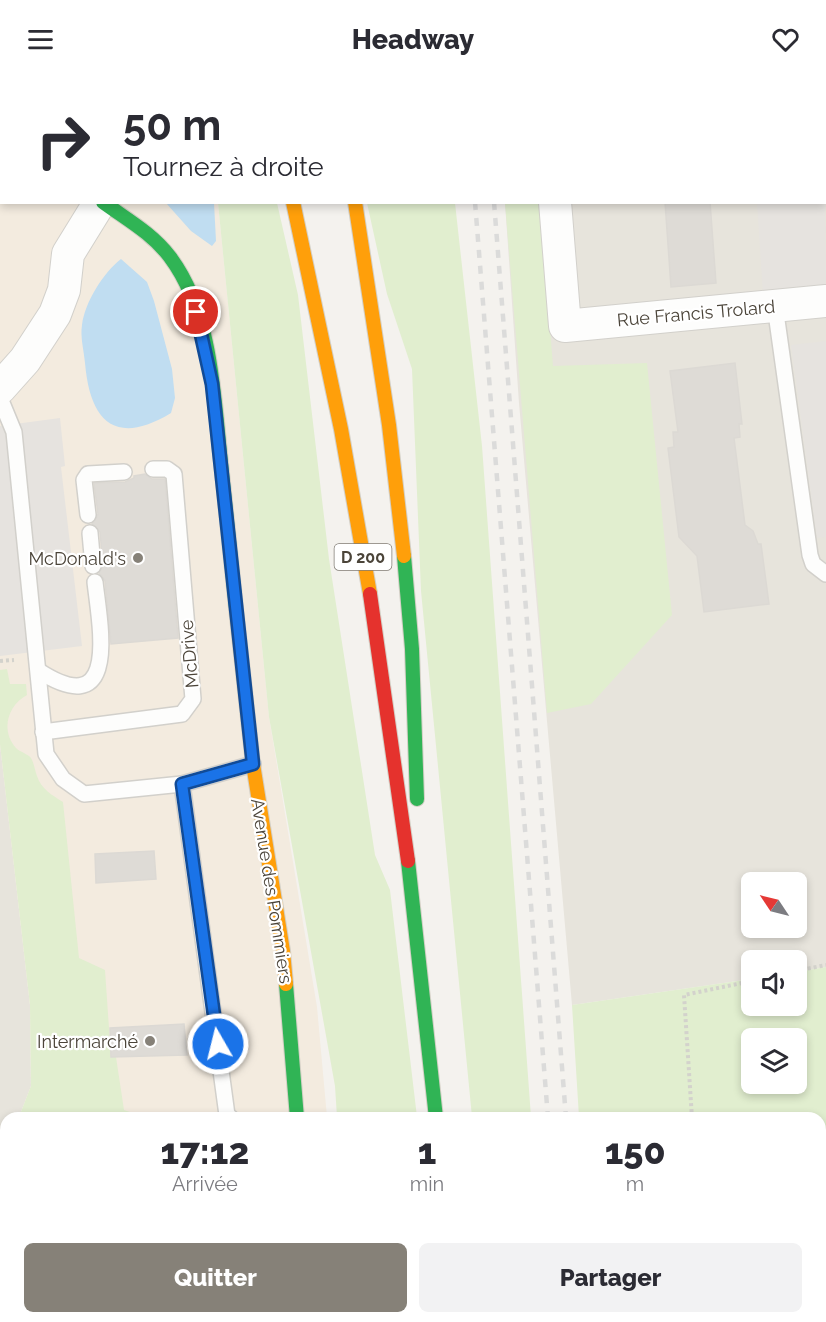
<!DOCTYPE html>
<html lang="fr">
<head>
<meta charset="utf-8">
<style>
	:root { --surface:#fff; --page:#f2f2f3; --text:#2b2b33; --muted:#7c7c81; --accent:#868178 }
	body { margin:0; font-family:Raleway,sans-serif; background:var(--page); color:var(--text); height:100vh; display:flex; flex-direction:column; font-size:22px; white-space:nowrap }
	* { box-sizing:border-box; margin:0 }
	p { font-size:20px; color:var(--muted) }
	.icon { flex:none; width:33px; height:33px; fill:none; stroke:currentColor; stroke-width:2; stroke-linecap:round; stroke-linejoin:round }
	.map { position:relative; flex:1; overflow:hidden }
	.panel { position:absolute; left:0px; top:1034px; width:826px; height:212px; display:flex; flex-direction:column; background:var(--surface); border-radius:18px 18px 0 0; box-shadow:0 3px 9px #0003 }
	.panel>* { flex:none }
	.guide { position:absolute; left:0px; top:0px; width:826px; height:126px; box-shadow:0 3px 9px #0003; background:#fff; color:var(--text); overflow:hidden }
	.needle { width:39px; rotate:305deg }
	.controls { position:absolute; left:741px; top:794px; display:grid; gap:12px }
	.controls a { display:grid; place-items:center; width:66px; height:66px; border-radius:9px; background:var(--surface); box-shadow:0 3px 9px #0003; font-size:30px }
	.pin { position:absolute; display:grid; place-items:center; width:51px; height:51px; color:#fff; margin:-26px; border:3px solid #fff; border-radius:50%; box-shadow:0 2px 6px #0007 }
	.me { position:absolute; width:66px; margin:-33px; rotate:352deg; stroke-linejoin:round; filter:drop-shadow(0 0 4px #0008) }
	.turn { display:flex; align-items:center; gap:21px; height:126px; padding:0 24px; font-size:27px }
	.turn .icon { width:78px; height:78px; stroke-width:2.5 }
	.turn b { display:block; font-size:42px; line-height:51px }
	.eta { display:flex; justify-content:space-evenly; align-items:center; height:102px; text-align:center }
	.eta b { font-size:36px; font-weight:800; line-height:42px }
	.button { display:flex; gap:12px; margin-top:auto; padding:12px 24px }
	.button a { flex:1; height:69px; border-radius:9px; background:var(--accent); color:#fff; font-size:24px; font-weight:800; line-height:69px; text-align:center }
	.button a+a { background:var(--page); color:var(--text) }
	header { display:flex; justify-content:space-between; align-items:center; height:78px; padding:0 24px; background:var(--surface); font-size:27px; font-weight:800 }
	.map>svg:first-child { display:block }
</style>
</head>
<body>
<header><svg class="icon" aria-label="menu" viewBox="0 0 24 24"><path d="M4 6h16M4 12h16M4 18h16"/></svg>Headway<svg class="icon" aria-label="heart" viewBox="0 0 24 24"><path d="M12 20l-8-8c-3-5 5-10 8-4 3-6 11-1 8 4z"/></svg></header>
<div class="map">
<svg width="826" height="1244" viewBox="0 0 826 1244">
	<rect width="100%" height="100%" fill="#f4f2ee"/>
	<g fill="#e7e4dc" fill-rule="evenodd">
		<path d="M497 0H826V889L797 894 796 882H752L751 901 572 927 519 325 505 125 825 124V2ZM752 804H796V849H752Z"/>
		<path d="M0 666 30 927 31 1008 19 1039 6 1040V1066H0Z"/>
	</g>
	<path fill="#f3ebdf" d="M0 0 47 1 2 2V124L218 125 269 639 317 929 327 1039H19L31 1008 30 927 0 666Z"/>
	<g fill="#e1eecf" fill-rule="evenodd">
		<path d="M218 125H277L298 217 329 481 375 777 390 812 417 1039H337L335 1008 269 639Z"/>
		<path d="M367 125H455L482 368 531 1039H472L421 513 412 291 387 216Z"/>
		<path d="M505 125H540L553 288 647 285 672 537 591 626 547 635Z"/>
		<path d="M7 591 10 606H26L27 617C8 627 0 652 16 670 20 674 28 676 31 680 34 685 35 693 37 698 41 711 52 717 63 724L79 880 105 892 111 979H116L124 1032 145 1039H19L31 1008 30 927 0 666V592Z"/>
		<path d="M826 889V1244H593V1239H820V1040L579 1039 572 927 751 901 752 927H796L797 894ZM752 960H796V1005H752Z"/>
		<path d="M0 1066H6V1239H297L298 1244H0Z"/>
		<rect x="348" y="1239" width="87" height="5"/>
		<rect x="494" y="1239" width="50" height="5"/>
	</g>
	<g fill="#e6e3df">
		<path d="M825 124 826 212 763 216 757 125Z"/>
		<path d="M826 263V459L817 460 791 267Z"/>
		<path d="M60 340 65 388 61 389 82 568 0 578V348Z"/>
	</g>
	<g fill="#c0ddf1">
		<path d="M166 125H214L216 163 212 168 191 153Z"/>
		<path d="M121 181 147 204 154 223 172 291 175 320 171 335C115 369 90 343 85 285 84 273 80 259 82 247 85 224 103 195 121 181Z"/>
	</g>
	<g fill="#dedbd6" stroke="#dcd9d4" stroke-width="1.5">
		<path d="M665 124H710L716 205 671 209Z"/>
		<path d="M735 285 742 346H739L740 359 734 360 745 447 753 453 758 466H761L769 526 704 534 697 478 679 459 668 370 674 369 673 354H678L670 293Z"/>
		<path d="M145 396 152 401H165L178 560 111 566 105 503 99 495 103 487 100 454 92 446 98 436 94 405 125 404 134 400V398Z"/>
		<path d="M154 773 156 801 96 805 95 776Z"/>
		<path d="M184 946 187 977 111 979 110 950Z"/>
	</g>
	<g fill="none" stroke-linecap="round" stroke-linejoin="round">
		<defs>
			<g id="lane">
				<path d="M775 228 810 477 813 486 826 496"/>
				<path d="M0 320 14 354 46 676 63 701 84 716 182 706 227 1037 231 1040"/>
				<path d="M88 437 84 402 88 396 124 394"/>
				<path d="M90 455 93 488"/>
				<path d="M39 593C120 645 100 548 95 504"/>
				<path d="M43 654 182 636 193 621 174 396 167 391H153"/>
				<path d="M182 706 253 686"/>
			</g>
			<g id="street">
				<path d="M544 0V2"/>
				<path d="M108 2V0"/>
				<path d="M148 2 151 0"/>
				<path d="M555 124 565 248 826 223"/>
				<path d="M0 310 25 282 55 236 64 212 68 176 100 124"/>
				<path d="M314 1239 315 1244"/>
			</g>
			<g id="fast">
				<path d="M218 0 221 2"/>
				<path d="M323 2 326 0"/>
				<path d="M103 124C126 141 152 155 170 179 212 235 214 318 221 385 226 433 231 482 236 530"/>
				<path d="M404 478 412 571 417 721"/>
				<path d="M408 783 436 1040"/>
				<path d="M286 906 297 1040"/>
				<path d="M454 1239 455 1244"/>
			</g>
			<g id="slow">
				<path d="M356 2 357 0"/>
				<path d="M293 124 341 351 370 516"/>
				<path d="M355 124 389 347 404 478"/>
				<path d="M236 530 253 686 283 873 286 906"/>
			</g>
			<path id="jam" d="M370 516 408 783"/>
		</defs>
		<use href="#lane" stroke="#d2d0cb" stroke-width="18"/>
		<use href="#street" stroke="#d2d0cb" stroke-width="34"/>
		<use href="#fast" stroke="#d3cfc5" stroke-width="16"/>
		<use href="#slow" stroke="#d3cfc5" stroke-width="16"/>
		<use href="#jam" stroke="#d3cfc5" stroke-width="16"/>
		<g stroke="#d3d2cc" stroke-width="4" stroke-dasharray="3 3" stroke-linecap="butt">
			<path d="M0 583 14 582"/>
			<path d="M796 893 826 887"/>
			<path d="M692 1040 684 917 752 903"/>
			<path d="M705 1239 706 1244"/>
		</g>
		<use href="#lane" stroke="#fdfdfc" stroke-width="15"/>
		<use href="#street" stroke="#fdfdfc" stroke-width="32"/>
		<use href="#fast" stroke="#30b455" stroke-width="14"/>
		<use href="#slow" stroke="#ff9f0a" stroke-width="14"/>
		<use href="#jam" stroke="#e5322d" stroke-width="14"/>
		<g stroke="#dbdbda" stroke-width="4.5" stroke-dasharray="8 8" stroke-linecap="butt">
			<path d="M465 0 466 2"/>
			<path d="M484 0V2"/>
			<path d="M475 124 548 1040"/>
			<path d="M494 124 566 1040"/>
			<path d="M564 1239V1244"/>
			<path d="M583 1239V1244"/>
		</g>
	</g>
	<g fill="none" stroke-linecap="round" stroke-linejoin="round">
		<defs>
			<path id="route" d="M196 234 212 306 253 686 182 706 218 966"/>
		</defs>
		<use href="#route" stroke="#114b97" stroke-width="15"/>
		<use href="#route" stroke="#1a73e8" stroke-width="10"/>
	</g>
	<g fill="#868178" stroke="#fff" stroke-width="2">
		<circle cx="138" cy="480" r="6"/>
		<circle cx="150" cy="963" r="6"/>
	</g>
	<g text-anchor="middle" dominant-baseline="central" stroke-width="4.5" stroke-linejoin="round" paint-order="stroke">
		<rect fill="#fff" stroke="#817c74" stroke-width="1.5" x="334.5" y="466" width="57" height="26" rx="4.5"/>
		<g font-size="16" font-weight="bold" fill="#4b4439">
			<text x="363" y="479">D 200</text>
		</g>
		<g font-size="18" fill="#4b4439" stroke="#fff">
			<text transform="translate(696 235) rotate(-5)">Rue Francis Trolard</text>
			<text transform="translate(189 576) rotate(-95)">McDrive</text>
			<text transform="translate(272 813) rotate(81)">Avenue des Pommiers</text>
		</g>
		<g font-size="18" fill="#4b4439" stroke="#fff" text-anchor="end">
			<text x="126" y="480">McDonald's</text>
			<text x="138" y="963">Intermarché</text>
		</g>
	</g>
</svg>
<div class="controls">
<a><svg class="needle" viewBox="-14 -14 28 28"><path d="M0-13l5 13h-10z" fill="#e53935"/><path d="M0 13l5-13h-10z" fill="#7c7c81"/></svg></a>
<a><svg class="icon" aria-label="sound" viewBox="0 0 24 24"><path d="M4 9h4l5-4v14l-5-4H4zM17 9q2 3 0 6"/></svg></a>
<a><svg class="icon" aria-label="layers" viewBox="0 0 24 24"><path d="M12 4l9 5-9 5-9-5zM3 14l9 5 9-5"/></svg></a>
</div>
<div class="pin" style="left:196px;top:234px;background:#d93025"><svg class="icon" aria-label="arrive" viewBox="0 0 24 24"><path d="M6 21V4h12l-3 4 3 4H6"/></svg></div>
<svg class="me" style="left:218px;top:966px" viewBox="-20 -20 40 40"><circle r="17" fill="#1a73e8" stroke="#fff" stroke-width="3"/><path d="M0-11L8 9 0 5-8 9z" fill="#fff"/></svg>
<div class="guide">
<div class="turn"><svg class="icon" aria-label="right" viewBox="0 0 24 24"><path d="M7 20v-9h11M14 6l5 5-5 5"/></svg><div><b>50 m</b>Tournez à droite</div></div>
</div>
<section class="panel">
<div class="eta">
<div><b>17:12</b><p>Arrivée</p></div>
<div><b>1</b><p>min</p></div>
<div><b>150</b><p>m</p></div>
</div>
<div class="button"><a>Quitter</a><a>Partager</a></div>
</section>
</div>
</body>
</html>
